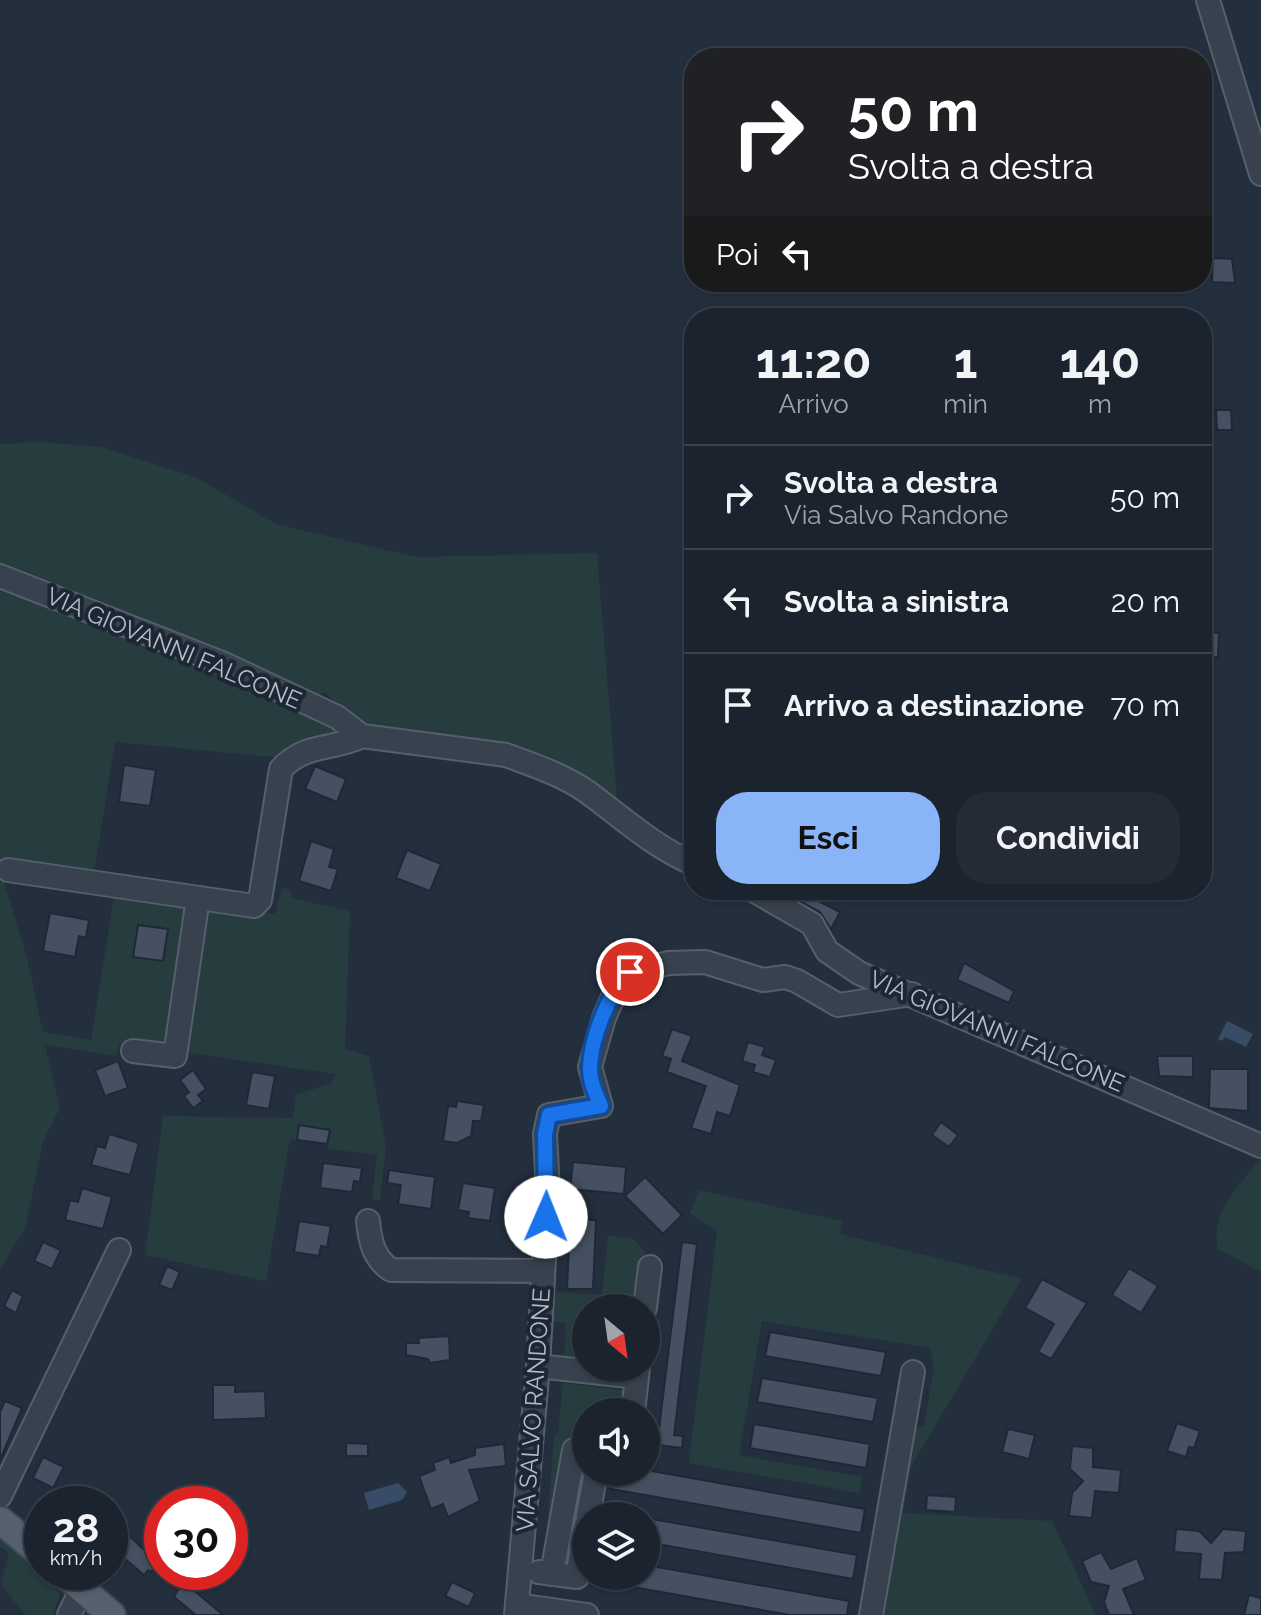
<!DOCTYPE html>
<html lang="it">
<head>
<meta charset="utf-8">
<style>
	:root { --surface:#1b232e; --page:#242b36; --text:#f1f3f6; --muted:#a0a4aa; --line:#39404a; --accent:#8ab4f8 }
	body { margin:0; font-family:Raleway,sans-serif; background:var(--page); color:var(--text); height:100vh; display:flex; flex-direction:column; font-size:30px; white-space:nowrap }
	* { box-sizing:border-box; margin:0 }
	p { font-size:26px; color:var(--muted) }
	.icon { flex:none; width:44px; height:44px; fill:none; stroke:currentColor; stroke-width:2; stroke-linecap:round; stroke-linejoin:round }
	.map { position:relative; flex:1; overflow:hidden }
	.drawer { position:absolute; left:684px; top:308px; width:528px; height:592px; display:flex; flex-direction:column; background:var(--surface); border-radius:32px; box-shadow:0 2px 6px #0004,0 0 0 2px var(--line) }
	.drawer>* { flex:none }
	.top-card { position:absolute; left:684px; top:48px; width:528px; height:244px; border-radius:32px; box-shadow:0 2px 6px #0004,0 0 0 2px var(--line); background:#202124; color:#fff; overflow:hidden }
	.needle { width:52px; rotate:151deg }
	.fabs { position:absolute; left:572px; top:1294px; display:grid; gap:16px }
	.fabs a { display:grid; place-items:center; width:88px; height:88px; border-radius:50%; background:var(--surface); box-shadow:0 2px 6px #0004,0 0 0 2px var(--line); font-size:40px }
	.speed { position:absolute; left:24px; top:1486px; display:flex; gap:16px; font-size:40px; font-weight:700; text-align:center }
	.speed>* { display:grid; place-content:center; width:104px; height:104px; border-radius:50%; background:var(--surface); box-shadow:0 2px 6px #0004,0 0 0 2px var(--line); line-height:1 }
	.speed small { font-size:20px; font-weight:400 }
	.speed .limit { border:12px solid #d22; background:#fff; color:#111 }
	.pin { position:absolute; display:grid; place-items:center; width:68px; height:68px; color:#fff; margin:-34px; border:4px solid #fff; border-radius:50%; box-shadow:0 2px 8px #0007 }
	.me { position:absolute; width:88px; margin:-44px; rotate:1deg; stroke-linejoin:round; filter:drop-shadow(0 0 6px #0008) }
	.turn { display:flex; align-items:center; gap:28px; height:168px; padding:0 32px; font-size:36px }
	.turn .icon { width:104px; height:104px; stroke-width:2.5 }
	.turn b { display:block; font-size:56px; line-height:68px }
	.then { display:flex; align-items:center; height:76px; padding:0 32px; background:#0003; gap:16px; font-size:30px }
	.eta { display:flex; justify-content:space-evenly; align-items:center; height:136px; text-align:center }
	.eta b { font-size:48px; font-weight:700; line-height:56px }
	.action { display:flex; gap:16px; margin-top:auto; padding:16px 32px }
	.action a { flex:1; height:92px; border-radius:32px; background:var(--accent); color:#111; font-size:32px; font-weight:700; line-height:92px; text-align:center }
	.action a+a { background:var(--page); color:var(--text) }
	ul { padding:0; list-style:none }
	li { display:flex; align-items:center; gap:24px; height:104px; padding:0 32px; border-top:2px solid var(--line) }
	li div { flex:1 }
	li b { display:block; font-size:30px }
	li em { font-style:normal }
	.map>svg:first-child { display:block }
</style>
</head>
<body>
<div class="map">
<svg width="1261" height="1615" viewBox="0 0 1261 1615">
	<rect width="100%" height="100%" fill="#242f3e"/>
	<g fill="#263c3f">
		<path d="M38 442 102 447 197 478 276 524 416 557 597 553 618 812 591 787 372 732 340 709 325 692 313 700 0 571V444Z"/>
		<path d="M0 582 223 671 346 731 282 758 115 742 93 879 70 875 65 866 52 865 46 872 2 875 27 958 43 1032 91 1040 115 891 192 902 170 1050 119 1045 117 1056 45 1045 60 1108 43 1141 25 1229 0 1269Z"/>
		<path d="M282 888 291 890V898L350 911 345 1049 369 1056 386 1146 380 1200 372 1199 377 1155 328 1149 329 1130 300 1125 297 1140 290 1139 266 1281 145 1255 163 1116 293 1118 296 1094 331 1084 336 1074 183 1052 208 904 275 914Z"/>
		<path d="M1261 1158V1272L1218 1249C1210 1211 1239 1186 1261 1158Z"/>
		<path d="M699 1190 842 1221 840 1234 1022 1279 912 1465 903 1513 1052 1521 1096 1615H882L916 1428 924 1426 934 1368 930 1348 762 1321 739 1455 862 1477 860 1493 689 1463 717 1231 690 1213Z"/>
		<path d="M608 1236 632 1238 646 1253 638 1308H586V1359L564 1357 566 1323 551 1321 553 1292 602 1295Z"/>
		<path d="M563 1383 622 1390 626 1394 625 1412H586V1446L545 1557 554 1435 558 1434Z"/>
		<path d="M0 1539 62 1588 53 1615H26L1 1586 9 1552 0 1548Z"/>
	</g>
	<g fill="#394c67">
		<path d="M1227 1021 1253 1034 1246 1047 1225 1037 1222 1041 1218 1039Z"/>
		<path d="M398 1483 407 1492 402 1500 369 1510 364 1493Z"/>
	</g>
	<g fill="#455162" stroke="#1f2835" stroke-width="2">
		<path d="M1213 258 1232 259 1235 283 1212 282Z"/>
		<path d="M1216 410H1231L1232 430H1217Z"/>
		<path d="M1202 632 1219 633 1218 657 1202 656Z"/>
		<path d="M124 765 156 770 150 806 119 802Z"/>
		<path d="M315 766 346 779 337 802 305 789Z"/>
		<path d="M311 841 334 849 329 867 338 869 331 891 299 881Z"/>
		<path d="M407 850 441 864 430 891 396 878Z"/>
		<path d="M805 894 840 912 831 929 820 912 801 902Z"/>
		<path d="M50 913 89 920 86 938 79 936 75 957 43 951Z"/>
		<path d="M138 925 168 929 163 961 133 957Z"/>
		<path d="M964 963 1014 991 1009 1003 957 980Z"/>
		<path d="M672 1029 692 1036 682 1061 740 1085 730 1116 717 1112 711 1134 691 1128 706 1086 667 1072 671 1059 662 1056Z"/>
		<path d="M748 1042 765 1047 762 1055 776 1060 770 1077 753 1072 755 1065 742 1061Z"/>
		<path d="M1157 1056H1193V1077L1159 1076Z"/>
		<path d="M118 1061 128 1088 105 1096 95 1070Z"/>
		<path d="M1210 1069H1248V1111L1209 1108Z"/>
		<path d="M193 1070 206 1089 198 1095 203 1101 193 1108 184 1096 189 1092 180 1080Z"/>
		<path d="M252 1072 275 1076 269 1109 246 1105Z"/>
		<path d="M457 1101 484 1105 481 1121H473L471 1136 457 1143 443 1141 448 1106 456 1107Z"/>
		<path d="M941 1122 958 1135 949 1147 932 1135Z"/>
		<path d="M299 1125 330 1130 327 1144 297 1140Z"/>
		<path d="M109 1134 139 1143 130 1175 91 1165 97 1146 105 1148Z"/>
		<path d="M573 1162 626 1167 624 1194 570 1189Z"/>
		<path d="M323 1163 362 1168 360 1182 354 1181 352 1192 320 1188Z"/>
		<path d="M389 1170 435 1177 431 1209 398 1204 401 1185 387 1183Z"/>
		<path d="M645 1177 682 1215 663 1234 625 1196Z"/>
		<path d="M463 1183 495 1188 490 1221 468 1218 469 1212 458 1210Z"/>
		<path d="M82 1188 112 1197 103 1229 65 1220 70 1200 78 1202Z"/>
		<path d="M570 1219 596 1220 593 1289H567Z"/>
		<path d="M299 1221 331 1226 327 1247 321 1246 319 1256 294 1252Z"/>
		<path d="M43 1242 61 1250 52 1269 34 1261Z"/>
		<path d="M682 1242 697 1244 674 1435 683 1436 682 1448 657 1445Z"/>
		<path d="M167 1266 180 1272 172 1290 159 1285Z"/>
		<path d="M1129 1268 1158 1286 1141 1313 1112 1295Z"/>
		<path d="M1042 1279 1087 1303 1051 1359 1038 1352 1054 1324 1025 1308Z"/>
		<path d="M12 1290 23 1296 16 1313 4 1306Z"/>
		<path d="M770 1332 886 1352 881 1376 765 1356Z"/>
		<path d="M449 1336 450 1360 430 1363 428 1359 406 1355V1343H419L418 1338Z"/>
		<path d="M762 1378 878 1398 873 1422 757 1402Z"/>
		<path d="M213 1385H235V1392L265 1391 266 1418 213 1420Z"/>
		<path d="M5 1401 22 1408 0 1460V1412Z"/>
		<path d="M1177 1423 1200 1431 1194 1448 1189 1447 1186 1457 1167 1451Z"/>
		<path d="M754 1424 870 1444 866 1468 750 1448Z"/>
		<path d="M1008 1429 1035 1435 1029 1459 1002 1452Z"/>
		<path d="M346 1443 368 1444V1456H346Z"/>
		<path d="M504 1444 506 1466 469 1470 480 1501 448 1517 443 1504 431 1509 419 1476 435 1470 433 1463 449 1457 451 1463 475 1455V1448Z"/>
		<path d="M1072 1446 1093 1448V1467L1121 1470 1119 1493 1095 1491 1092 1518 1069 1516 1072 1493 1083 1481 1070 1469Z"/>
		<path d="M43 1457 64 1467 53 1488 33 1478Z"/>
		<path d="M646 1470 865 1509 861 1533 611 1489 614 1472Z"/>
		<path d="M927 1495 956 1497 955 1512 926 1510Z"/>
		<path d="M646 1518 857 1555 853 1579 646 1542Z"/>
		<path d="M110 1523 122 1533 124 1531 158 1563 151 1572 148 1570 144 1575 110 1546Z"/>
		<path d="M1176 1529 1199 1531 1211 1543 1223 1529 1246 1531 1244 1552 1225 1553 1222 1580 1199 1579 1201 1554 1174 1552Z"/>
		<path d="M1101 1552 1111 1569 1137 1558 1146 1580 1123 1589 1134 1615H1109L1104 1602 1109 1586 1091 1582 1082 1561Z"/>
		<path d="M646 1565 849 1601 847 1615H790L605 1582V1576H646Z"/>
		<path d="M183 1581 223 1615H196L174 1597Z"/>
		<path d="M452 1582 475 1593 469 1607 445 1596Z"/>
		<path d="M1249 1595 1261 1598V1615H1244Z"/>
	</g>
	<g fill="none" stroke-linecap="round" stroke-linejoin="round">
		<defs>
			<g id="minor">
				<path d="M1208 0 1261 174"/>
				<path d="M0 576 222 663 337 717 362 736 506 755C533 765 563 775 586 791 622 817 652 846 694 864"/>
				<path d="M8 870 254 906 260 900 281 769C306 742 333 751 362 736"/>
				<path d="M753 890 812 924 827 951 859 973 1261 1146"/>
				<path d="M133 1051 175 1056 198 898"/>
				<path d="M368 1221C370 1240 373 1258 391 1270L543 1271"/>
				<path d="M645 1308 650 1267"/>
				<path d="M538 1366 637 1377 638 1368"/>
				<path d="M633 1412 637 1377"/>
				<path d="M0 1496 119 1250"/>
				<path d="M588 1516 596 1472"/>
				<path d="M539 1572 577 1577 586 1525"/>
				<path d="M552 1574 574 1450 586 1452"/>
				<path d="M517 1605 587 1615"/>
				<path d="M69 1615 82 1588"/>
				<path d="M516 1615 538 1366 548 1190 545 1134 549 1115 601 1106 590 1067 604 1018 620 981 630 972 669 963 705 962 763 980 785 977 797 981 838 1005 912 994"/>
				<path d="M871 1615 913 1372"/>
			</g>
			<g id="major">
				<path d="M0 1520 42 1555"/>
				<path d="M62 1572 112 1615"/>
			</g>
		</defs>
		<use href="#minor" stroke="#565f6c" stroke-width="26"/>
		<use href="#major" stroke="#414a57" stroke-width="30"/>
		<use href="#minor" stroke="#38414e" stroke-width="22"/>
		<use href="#major" stroke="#56606e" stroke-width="26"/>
	</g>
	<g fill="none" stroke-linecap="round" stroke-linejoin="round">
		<defs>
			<path id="route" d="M546 1217 545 1134 549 1115 601 1106C596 1094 590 1083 590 1070 590 1040 608 993 630 972"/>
		</defs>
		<use href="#route" stroke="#114b97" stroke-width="20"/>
		<use href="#route" stroke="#1a73e8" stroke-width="14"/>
	</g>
	<g text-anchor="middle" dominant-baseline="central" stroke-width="8" stroke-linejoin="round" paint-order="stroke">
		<g font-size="24" fill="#b4bcc9" stroke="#1d2633">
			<text transform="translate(174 648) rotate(23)">VIA GIOVANNI FALCONE</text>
			<text transform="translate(997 1031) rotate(23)">VIA GIOVANNI FALCONE</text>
			<text transform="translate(533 1410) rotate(-86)">VIA SALVO RANDONE</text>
		</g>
	</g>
</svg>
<div class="fabs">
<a><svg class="needle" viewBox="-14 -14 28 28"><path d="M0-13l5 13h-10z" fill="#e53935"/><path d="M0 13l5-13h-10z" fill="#a0a4aa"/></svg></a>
<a><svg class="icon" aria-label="sound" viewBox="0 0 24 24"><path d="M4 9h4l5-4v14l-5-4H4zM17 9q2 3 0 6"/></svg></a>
<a><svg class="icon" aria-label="layers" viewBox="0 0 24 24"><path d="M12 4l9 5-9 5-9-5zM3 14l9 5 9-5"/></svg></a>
</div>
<div class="speed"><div>28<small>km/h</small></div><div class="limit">30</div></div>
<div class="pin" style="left:630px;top:972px;background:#d93025"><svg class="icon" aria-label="arrive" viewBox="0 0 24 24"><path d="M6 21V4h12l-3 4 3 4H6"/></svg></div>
<svg class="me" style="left:546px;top:1217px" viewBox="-20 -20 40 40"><circle r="19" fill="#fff"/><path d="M0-13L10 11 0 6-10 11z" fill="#1a73e8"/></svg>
<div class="top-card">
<div class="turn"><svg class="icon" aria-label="right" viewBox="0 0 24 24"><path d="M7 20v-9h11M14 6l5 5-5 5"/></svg><div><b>50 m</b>Svolta a destra</div></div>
<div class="then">Poi<svg class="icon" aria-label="left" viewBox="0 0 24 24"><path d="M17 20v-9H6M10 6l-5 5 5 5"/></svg></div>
</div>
<section class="drawer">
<div class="eta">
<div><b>11:20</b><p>Arrivo</p></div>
<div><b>1</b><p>min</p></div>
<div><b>140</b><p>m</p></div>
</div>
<ul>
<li><svg class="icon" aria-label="right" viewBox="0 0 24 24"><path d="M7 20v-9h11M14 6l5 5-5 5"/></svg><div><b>Svolta a destra</b><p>Via Salvo Randone</p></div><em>50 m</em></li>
<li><svg class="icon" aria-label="left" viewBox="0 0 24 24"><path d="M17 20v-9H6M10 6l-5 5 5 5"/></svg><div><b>Svolta a sinistra</b></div><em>20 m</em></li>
<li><svg class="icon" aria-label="arrive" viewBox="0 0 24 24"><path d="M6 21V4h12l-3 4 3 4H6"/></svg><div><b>Arrivo a destinazione</b></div><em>70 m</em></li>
</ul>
<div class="action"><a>Esci</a><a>Condividi</a></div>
</section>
</div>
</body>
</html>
